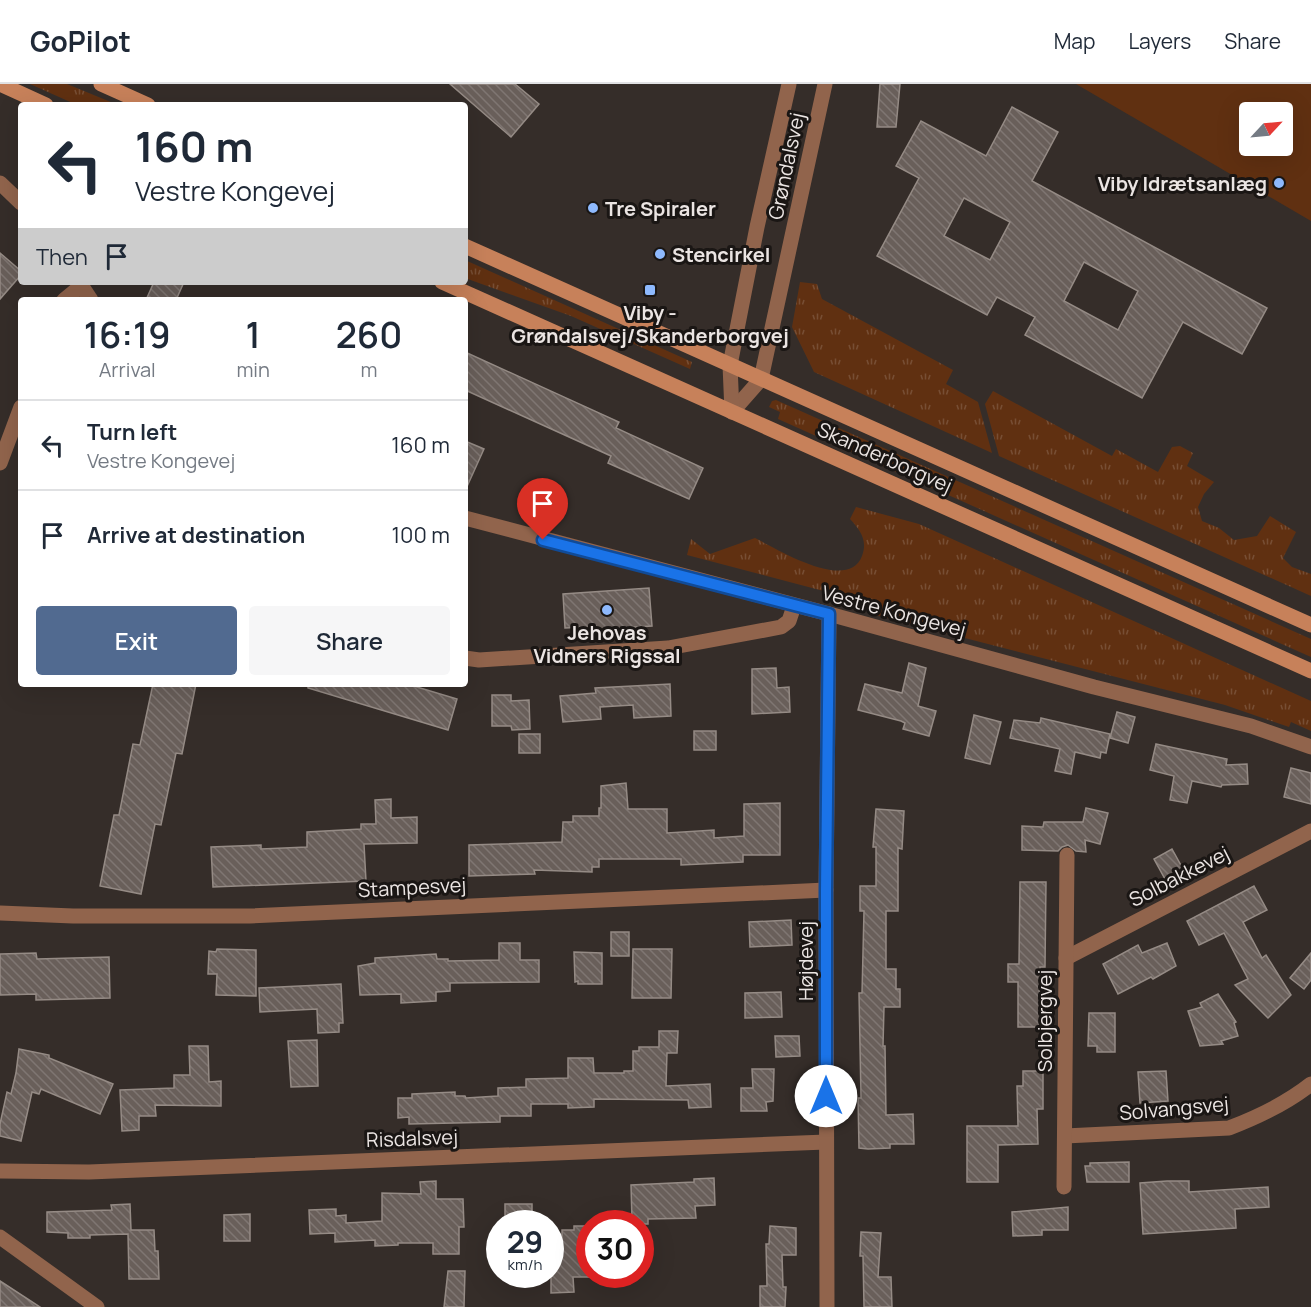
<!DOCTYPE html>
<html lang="en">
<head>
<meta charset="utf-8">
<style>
	:root { --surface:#fff; --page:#f6f6f7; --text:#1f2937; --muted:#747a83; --line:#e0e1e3; --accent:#516a90 }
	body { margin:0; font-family:Manrope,sans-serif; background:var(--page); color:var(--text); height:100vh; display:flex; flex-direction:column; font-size:22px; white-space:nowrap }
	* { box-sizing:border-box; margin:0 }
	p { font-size:20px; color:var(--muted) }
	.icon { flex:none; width:33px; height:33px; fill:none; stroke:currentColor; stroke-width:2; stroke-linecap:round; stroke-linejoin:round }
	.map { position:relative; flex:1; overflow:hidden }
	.details { position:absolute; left:18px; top:213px; width:450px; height:390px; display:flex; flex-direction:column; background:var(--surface); border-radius:6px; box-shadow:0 6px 24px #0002 }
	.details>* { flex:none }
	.top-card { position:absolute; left:18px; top:18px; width:450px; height:183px; border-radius:6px; box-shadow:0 6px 24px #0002; background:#fff; color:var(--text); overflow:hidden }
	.needle { width:39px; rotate:64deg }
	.buttons { position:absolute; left:1239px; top:18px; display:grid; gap:12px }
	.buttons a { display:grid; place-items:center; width:54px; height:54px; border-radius:6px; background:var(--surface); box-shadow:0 6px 24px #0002; font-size:30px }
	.speed { position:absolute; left:486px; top:1126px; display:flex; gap:12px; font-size:30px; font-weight:700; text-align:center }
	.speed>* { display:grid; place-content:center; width:78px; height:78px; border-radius:50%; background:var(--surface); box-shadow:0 6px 24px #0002; line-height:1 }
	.speed small { font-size:15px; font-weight:400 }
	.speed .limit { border:9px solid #d22; background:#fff; color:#111 }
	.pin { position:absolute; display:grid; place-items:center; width:51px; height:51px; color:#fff; margin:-62px -26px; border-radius:50% 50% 50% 0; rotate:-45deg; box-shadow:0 0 6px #0007 }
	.pin .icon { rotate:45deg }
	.me { position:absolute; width:66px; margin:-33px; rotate:0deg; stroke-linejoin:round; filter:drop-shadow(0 0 4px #0008) }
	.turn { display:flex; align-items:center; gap:21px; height:126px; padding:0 18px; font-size:27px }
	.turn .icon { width:78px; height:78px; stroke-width:2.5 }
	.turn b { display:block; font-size:42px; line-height:51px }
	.then { display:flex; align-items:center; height:57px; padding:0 18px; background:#0003; gap:12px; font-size:22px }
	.eta { display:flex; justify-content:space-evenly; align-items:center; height:102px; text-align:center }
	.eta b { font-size:36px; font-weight:600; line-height:42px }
	.action { display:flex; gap:12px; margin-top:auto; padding:12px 18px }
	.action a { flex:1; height:69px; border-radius:6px; background:var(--accent); color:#fff; font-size:24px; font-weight:600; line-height:69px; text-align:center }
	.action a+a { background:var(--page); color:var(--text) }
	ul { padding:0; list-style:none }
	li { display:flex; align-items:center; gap:18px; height:90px; padding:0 18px; border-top:2px solid var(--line) }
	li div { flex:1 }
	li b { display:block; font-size:22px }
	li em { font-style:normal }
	header { display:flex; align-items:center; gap:36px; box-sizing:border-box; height:84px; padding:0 30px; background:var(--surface); border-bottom:2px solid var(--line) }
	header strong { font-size:28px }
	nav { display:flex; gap:33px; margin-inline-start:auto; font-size:21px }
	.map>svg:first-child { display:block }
</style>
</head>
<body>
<header>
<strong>GoPilot</strong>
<nav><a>Map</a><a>Layers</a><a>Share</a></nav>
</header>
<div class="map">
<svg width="1311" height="1223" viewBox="0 0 1311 1223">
	<defs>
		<pattern id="grass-tufts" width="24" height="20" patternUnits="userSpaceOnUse" patternTransform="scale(1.5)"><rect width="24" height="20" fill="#603011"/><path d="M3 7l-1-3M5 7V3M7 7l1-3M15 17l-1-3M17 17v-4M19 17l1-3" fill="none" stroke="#774e34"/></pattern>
		<pattern id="building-back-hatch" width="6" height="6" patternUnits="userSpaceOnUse" patternTransform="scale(1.5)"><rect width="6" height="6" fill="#695f5a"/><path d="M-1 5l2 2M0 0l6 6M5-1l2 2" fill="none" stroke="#7f7672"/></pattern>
	</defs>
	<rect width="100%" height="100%" fill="#352d29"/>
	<g fill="url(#grass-tufts)">
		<path d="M30 0H67L118 21H77Z"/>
		<path d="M465 176 692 278 690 285 571 232 465 194Z"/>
		<path d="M800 198 817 200 822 215 953 286 946 300 978 318 992 369 814 288 792 243Z"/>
		<path d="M993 307 1112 372 1116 365 1158 388 1172 363 1180 362 1193 369 1187 382 1214 398 1204 410 1198 423 1202 437 1219 444 1234 456 1257 452 1270 432 1296 448 1283 474 1292 483 1311 490V512L999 372 985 320Z"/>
		<path d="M776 316 1311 555V573L778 335 780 328 769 323 772 317Z"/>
		<path d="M856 423 919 440 1311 617V647L1291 638 1289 643 1225 621 868 529 869 519 687 471 691 455 710 470 755 454C777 465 848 509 862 472 868 456 860 446 850 435Z"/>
	</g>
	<path fill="#603011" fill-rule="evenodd" d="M1076 0H1311V137ZM1250 28H1282V62H1250Z"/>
	<g fill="url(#building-back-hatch)" stroke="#958b85" stroke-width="1.5" fill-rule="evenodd">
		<path d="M450 0H515L539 20 511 53Z"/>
		<path d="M880 0H900L896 43H877Z"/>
		<path d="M1012 23 1058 48 1032 97 1267 224 1242 270 1183 238 1142 314 1025 251 1035 233 997 213 987 231 877 172 919 94 896 82 921 37 986 72ZM964 114 1010 138 990 176 944 152ZM1084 178 1138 207 1118 246 1064 217Z"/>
		<path d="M0 169 21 187V191L0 215Z"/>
		<path d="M154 198H184L176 216H146Z"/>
		<path d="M465 268 619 338 616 344 703 384 689 415 608 379 611 372 465 306Z"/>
		<path d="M465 357 484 365 465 407Z"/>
		<path d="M649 504 652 542 587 546V543L565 544 563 510Z"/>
		<path d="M909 579 926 584 918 622 936 627 929 652 903 645 905 639 901 637 858 626 865 600 902 609Z"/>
		<path d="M776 584 777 604 789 603 790 628 752 630V585Z"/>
		<path d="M153 600H196L182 670 176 669 161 741 155 740 141 810 100 802 114 731H119L133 660 140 661Z"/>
		<path d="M308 600H407L457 615 448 646 308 604Z"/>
		<path d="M670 600 671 632 634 634 633 621 600 623 601 635 563 638 560 612 596 609 595 604Z"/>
		<path d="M492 611H511V617L529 616 530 645 512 646 511 642H492Z"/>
		<path d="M1117 628 1135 633 1128 659 1110 654Z"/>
		<path d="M974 631 1001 638 990 680 965 674Z"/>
		<path d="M1041 634 1110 650 1106 669 1101 668 1100 674 1075 668 1071 690 1055 687 1060 665 1010 654 1014 636 1040 639Z"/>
		<rect x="694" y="647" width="22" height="19"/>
		<rect x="519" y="650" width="21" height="19"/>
		<path d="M1156 660 1227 675 1226 681 1247 680 1248 700 1222 701 1221 703 1192 697 1187 719 1170 716 1174 692 1150 686Z"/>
		<path d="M1291 684 1311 689V720L1284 713Z"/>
		<path d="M626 699 628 725H667V749L714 746V754L744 752V720L780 719V771H743V778L681 781V775H599V783H592V788L534 786 535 790 469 792V761L562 758 563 738H573V732H599V724H601V702Z"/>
		<path d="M391 715V734L417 733V759L364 760 366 797 213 803 211 763 261 761V765L307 763V748L361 745V740H376L375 716Z"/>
		<path d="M1086 724 1108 729 1100 760 1085 756 1086 768 1076 767 1068 761 1062 763 1058 767 1022 766V742L1043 743 1044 738H1083Z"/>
		<path d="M876 725 904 727 902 765 898 764V827H886V885H896V905H900V923H884L883 962H885L886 1031 913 1030 914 1060H890V1064L868 1065 859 1064 858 1014H861L859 909H862L864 827H860V802H876V763H873Z"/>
		<path d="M1172 765 1183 785 1165 795 1154 775Z"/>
		<path d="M1020 798H1046L1045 883H1040L1039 916H1044V943H1018V898H1008V880H1019Z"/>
		<path d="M1254 802 1267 826 1243 838 1262 874 1266 871 1291 911 1268 934 1235 901 1248 895 1224 849 1199 861 1187 837Z"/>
		<path d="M791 836 792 861 750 863 749 838Z"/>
		<rect x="611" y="848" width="18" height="24"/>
		<path d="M499 859H520V876H539V898L450 899V907L436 908V917L401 919V910L360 911 358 882 375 879V874L436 870 437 875H448V877L499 876Z"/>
		<path d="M1167 859 1176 882 1153 895 1151 893 1118 910 1103 880 1138 861 1142 869Z"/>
		<path d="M217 865 256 866V912L216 911 217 890H208L209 867 216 868Z"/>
		<path d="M633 865H672L671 914H632Z"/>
		<path d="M574 868 602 869V900H578V897L575 898Z"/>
		<path d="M36 869 37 875 109 873 110 914 36 916V910L0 911V870Z"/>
		<path d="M1311 869V896L1304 905 1290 894Z"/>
		<path d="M341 900 343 939H339V948L318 949 317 925 260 928 259 904Z"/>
		<path d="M781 908 782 933 745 934V909Z"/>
		<path d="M1218 910 1236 938 1234 939 1238 952 1221 957 1223 960 1200 962 1188 927 1202 923 1200 919Z"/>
		<path d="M1089 929H1115V968H1097V962H1088Z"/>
		<path d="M659 947H678L677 969H667L666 1002 710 1000 711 1023 689 1024 688 1016 594 1015V1023L568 1024V1020H531V1032H500V1038L409 1040V1033L398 1034V1014H412V1010L455 1008V1012H465L466 1014 498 1012V1004L526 1003V995L568 994V974H593L594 989H624V987H633V967H639V963H659Z"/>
		<path d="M775 952H799L800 972 776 973Z"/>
		<path d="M317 956 318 1002 291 1003 288 957Z"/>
		<path d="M189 962H208L209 998 221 997V1022L155 1021 156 1032H139V1046L122 1047 120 1006 174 1004V991H190Z"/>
		<path d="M19 965 49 971V974L113 1000 100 1030 41 1005 39 1010 32 1008 21 1057 0 1052V1040L7 1008 11 1010 16 989Z"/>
		<path d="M752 985H774L773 1017 766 1018 767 1027H741V1004H753Z"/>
		<path d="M1023 987H1043V1025H1037L1038 1060 998 1061V1098H967V1042H1018L1017 1002H1023Z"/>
		<path d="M1166 987 1168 1017 1140 1019 1138 988Z"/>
		<path d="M1129 1078V1098H1087L1085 1082H1090V1079Z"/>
		<path d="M714 1094 715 1121 695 1122 696 1134 648 1135V1140H634L633 1136H632L631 1101 694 1098V1095Z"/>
		<path d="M436 1097V1115H463L464 1143H459V1170H433V1159H398V1161L375 1162V1156L335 1158V1149L310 1150 309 1126 336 1125V1132L346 1131V1139L382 1137V1109L421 1110 420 1098Z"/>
		<path d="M1167 1097H1189V1108L1268 1103 1269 1123 1235 1125 1236 1144 1143 1150 1140 1099Z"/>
		<path d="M130 1120 131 1146H154L155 1167H158L159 1195H129L128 1150 90 1151V1154H68V1149L47 1148V1128L112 1126 111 1121Z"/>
		<rect x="505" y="1120" width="27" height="20"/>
		<path d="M1068 1123V1146H1042V1151L1013 1152 1012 1128Z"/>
		<path d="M250 1130V1157H224V1131Z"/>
		<path d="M574 1142H590L589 1193H573L574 1208 551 1209V1181L562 1162V1146H574Z"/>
		<path d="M770 1142 796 1144V1171H782L783 1203H786L785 1223H760V1202H767L766 1160H769Z"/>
		<path d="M861 1148 881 1149 878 1193H891L892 1223H864L863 1172H860Z"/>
		<path d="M448 1187H465L464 1223H444Z"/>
		<path d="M0 1197 40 1223H0Z"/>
	</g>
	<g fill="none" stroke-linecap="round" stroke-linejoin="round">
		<g stroke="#91644c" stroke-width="15">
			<path d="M0 99 21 119"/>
			<path d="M79 198 91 216"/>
			<path d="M64 216 81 202"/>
			<path d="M0 379 21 323"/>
			<path d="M465 434 829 530 1094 603 1251 642 1311 663"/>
			<path d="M465 574 479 576 668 564 781 543 789 537 794 522"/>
			<path d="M0 829 73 832H250L826 806"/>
			<path d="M1066 874 1311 747"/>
			<path d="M1065 1052 1229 1044C1258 1033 1287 1019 1311 1000"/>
			<path d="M0 1087 89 1088 826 1058"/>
			<path d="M1064 1103 1067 771"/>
			<path d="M0 1153 97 1223"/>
			<path d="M827 1223 826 806 829 530"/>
		</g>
		<g stroke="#91644c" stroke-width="15">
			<path d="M732 328 761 295 825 0"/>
			<path d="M732 328 730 281 757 143 789 0"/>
		</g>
		<g stroke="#c7815a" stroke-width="15">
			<path d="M0 0 46 21"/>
			<path d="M101 0 148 21"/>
			<path d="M465 162 1311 541"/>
			<path d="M442 198 1311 587"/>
		</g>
	</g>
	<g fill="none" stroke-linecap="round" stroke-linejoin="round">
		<defs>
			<path id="route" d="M543 456 829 530 826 806V1012"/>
		</defs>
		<use href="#route" stroke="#114b97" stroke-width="15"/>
		<use href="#route" stroke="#1a73e8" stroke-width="10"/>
	</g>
	<g fill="#8eb9fd" stroke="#1a1614" stroke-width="2">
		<circle cx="1279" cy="99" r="6"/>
		<circle cx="593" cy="124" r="6"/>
		<circle cx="660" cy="170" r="6"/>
		<rect x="644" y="200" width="12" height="12" rx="3"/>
		<circle cx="607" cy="526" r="6"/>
	</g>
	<g text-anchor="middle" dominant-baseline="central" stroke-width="6" stroke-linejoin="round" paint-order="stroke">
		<g font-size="20" fill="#ebe5e3" stroke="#1a1614">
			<text transform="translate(786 82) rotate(-78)">Grøndalsvej</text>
			<text transform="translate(885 373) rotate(24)">Skanderborgvej</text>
			<text transform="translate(894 527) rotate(15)">Vestre Kongevej</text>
			<text transform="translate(1179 792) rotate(-27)">Solbakkevej</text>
			<text transform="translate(412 803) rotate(-3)">Stampesvej</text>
			<text transform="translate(805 877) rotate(-90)">Højdevej</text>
			<text transform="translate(1044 937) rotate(-90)">Solbjergvej</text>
			<text transform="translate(1174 1024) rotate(-5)">Solvangsvej</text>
			<text transform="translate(412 1054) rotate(-2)">Risdalsvej</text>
		</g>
		<g font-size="20" font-weight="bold" fill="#ebe5e3" stroke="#1a1614" text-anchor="start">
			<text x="1267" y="99" text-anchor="end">Viby Idrætsanlæg</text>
			<text x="605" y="124">Tre Spiraler</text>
			<text x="672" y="170">Stencirkel</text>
			<text x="650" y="228" text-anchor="middle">Viby -<tspan x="650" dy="23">Grøndalsvej/Skanderborgvej</tspan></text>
			<text x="607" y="548" text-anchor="middle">Jehovas<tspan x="607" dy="23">Vidners Rigssal</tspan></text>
		</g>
	</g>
</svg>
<div class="buttons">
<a><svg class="needle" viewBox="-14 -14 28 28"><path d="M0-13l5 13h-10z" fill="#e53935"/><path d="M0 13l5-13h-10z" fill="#747a83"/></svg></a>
</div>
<div class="speed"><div>29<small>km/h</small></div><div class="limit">30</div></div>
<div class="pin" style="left:543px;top:456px;background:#d93025"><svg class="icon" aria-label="arrive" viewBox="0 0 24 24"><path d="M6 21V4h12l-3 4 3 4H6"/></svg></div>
<svg class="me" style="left:826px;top:1012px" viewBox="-20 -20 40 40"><circle r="19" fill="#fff"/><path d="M0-13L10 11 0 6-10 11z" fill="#1a73e8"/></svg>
<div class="top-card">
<div class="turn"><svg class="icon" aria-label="left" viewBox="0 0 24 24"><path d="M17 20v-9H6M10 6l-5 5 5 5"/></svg><div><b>160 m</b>Vestre Kongevej</div></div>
<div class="then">Then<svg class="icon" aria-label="arrive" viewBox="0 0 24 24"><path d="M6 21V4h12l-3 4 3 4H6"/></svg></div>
</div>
<section class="details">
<div class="eta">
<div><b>16:19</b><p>Arrival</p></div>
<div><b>1</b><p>min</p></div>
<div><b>260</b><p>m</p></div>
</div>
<ul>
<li><svg class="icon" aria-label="left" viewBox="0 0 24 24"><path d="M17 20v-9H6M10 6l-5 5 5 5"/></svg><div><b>Turn left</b><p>Vestre Kongevej</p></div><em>160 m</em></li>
<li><svg class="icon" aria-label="arrive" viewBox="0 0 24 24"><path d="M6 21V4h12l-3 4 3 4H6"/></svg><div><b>Arrive at destination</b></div><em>100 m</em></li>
</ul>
<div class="action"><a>Exit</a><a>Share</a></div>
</section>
</div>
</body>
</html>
